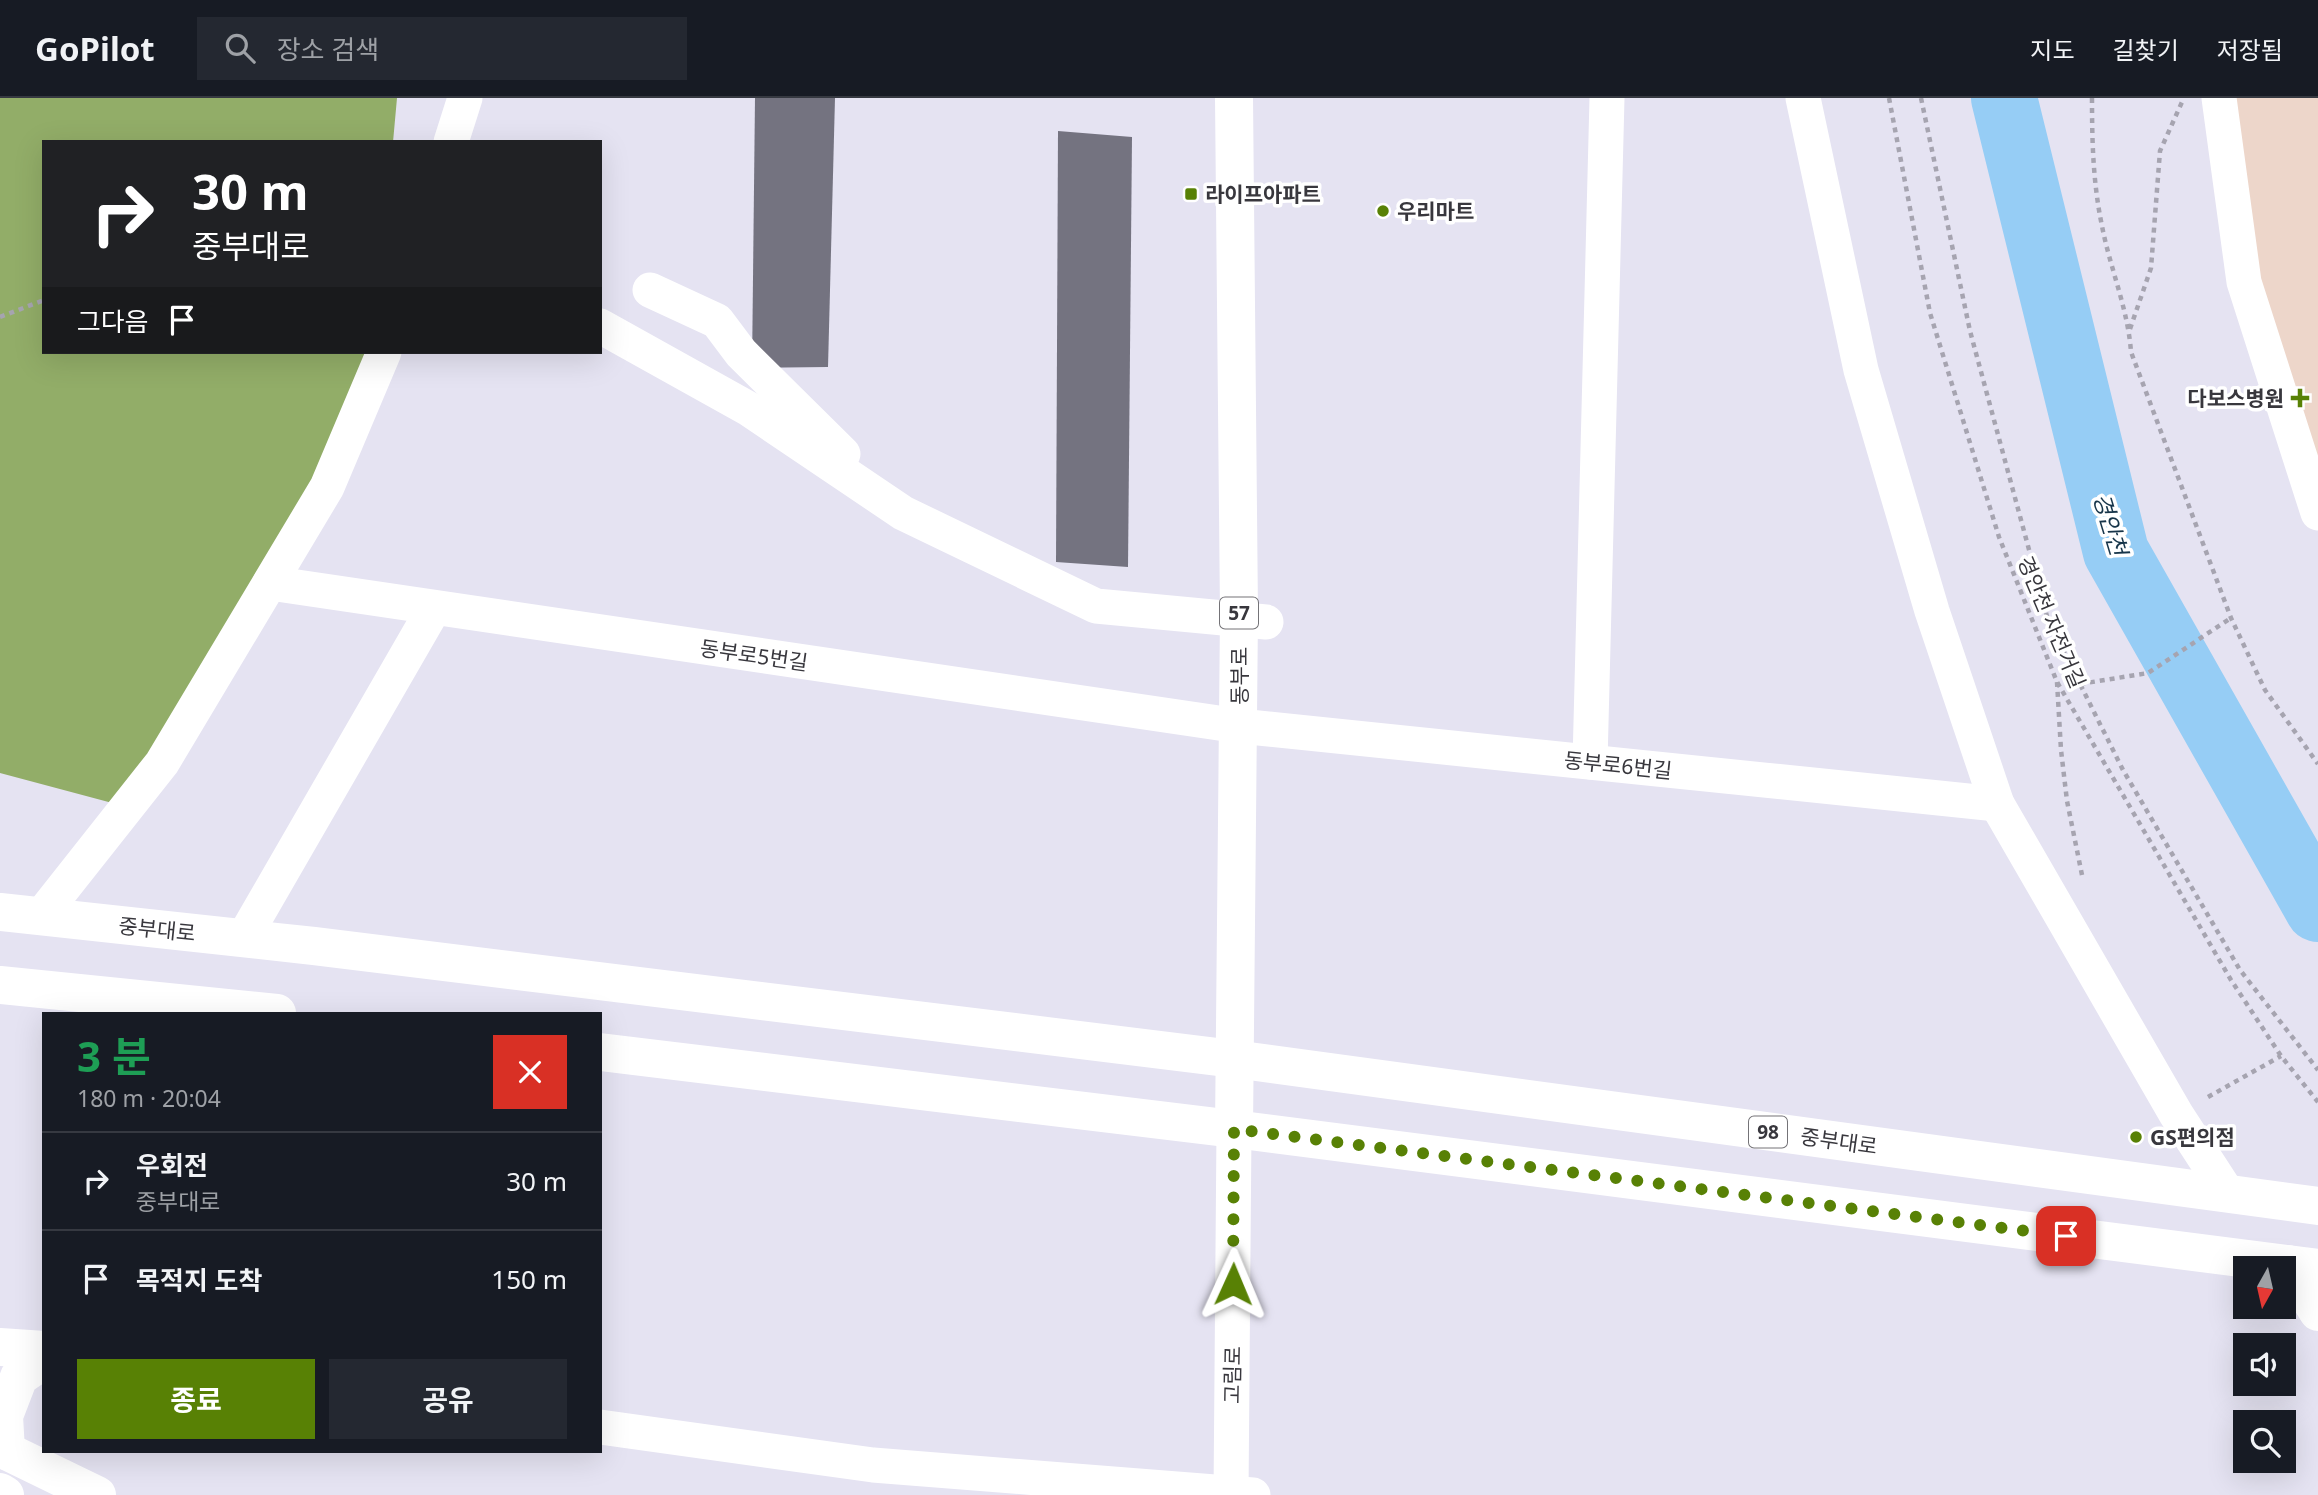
<!DOCTYPE html>
<html lang="ko">
<head>
<meta charset="utf-8">
<style>
	:root { --surface:#171b24; --page:#242831; --text:#f1f3f6; --muted:#9ea1a6; --line:#363941; --accent:#588105 }
	body { margin:0; font-family:"Noto Sans","Noto Sans KR",sans-serif; background:var(--page); color:var(--text); height:100vh; display:flex; flex-direction:column; font-size:26px; white-space:nowrap }
	* { box-sizing:border-box; margin:0 }
	p { font-size:23px; color:var(--muted) }
	.icon { flex:none; width:38px; height:38px; fill:none; stroke:currentColor; stroke-width:2; stroke-linecap:round; stroke-linejoin:round }
	.map { position:relative; flex:1; overflow:hidden }
	.drawer { position:absolute; left:42px; top:914px; width:560px; height:441px; display:flex; flex-direction:column; background:var(--surface); border-radius:0px; box-shadow:0 7px 28px #0002 }
	.drawer>* { flex:none }
	.guide { position:absolute; left:42px; top:42px; width:560px; height:214px; border-radius:0px; box-shadow:0 7px 28px #0002; background:#202124; color:#fff; overflow:hidden }
	.needle { width:46px; rotate:188deg }
	.fabs { position:absolute; left:2233px; top:1158px; display:grid; gap:14px }
	.fabs a { display:grid; place-items:center; width:63px; height:63px; border-radius:0px; background:var(--surface); box-shadow:0 7px 28px #0002; font-size:35px }
	.pin { position:absolute; display:grid; place-items:center; width:60px; height:60px; color:#fff; margin:-30px; border-radius:14px; box-shadow:0 4px 10px #0006 }
	.me { position:absolute; width:77px; margin:-38px; rotate:1deg; stroke-linejoin:round; filter:drop-shadow(0 0 5px #0008) }
	.turn { display:flex; align-items:center; gap:24px; height:147px; padding:0 35px; font-size:32px }
	.turn .icon { width:91px; height:91px; stroke-width:2.5 }
	.turn b { display:block; font-size:49px; line-height:60px }
	.then { display:flex; align-items:center; height:66px; padding:0 35px; background:#0003; gap:14px; font-size:26px }
	.round { display:grid; place-items:center; flex:none; width:74px; height:74px; border-radius:0px; background:var(--page) }
	.headline { display:flex; align-items:center; justify-content:space-between; height:119px; padding:0 35px }
	h1 { font-size:42px; font-weight:700; line-height:52px; color:#1e9e55 }
	.action { display:flex; gap:14px; margin-top:auto; padding:14px 35px }
	.action a { flex:1; height:80px; border-radius:0px; background:var(--accent); color:#fff; font-size:28px; font-weight:700; line-height:80px; text-align:center }
	.action a+a { background:var(--page); color:var(--text) }
	ul { padding:0; list-style:none }
	li { display:flex; align-items:center; gap:21px; height:98px; padding:0 35px; border-top:2px solid var(--line) }
	li div { flex:1 }
	li b { display:block; font-size:26px }
	li em { font-style:normal }
	header { display:flex; align-items:center; gap:42px; box-sizing:border-box; height:98px; padding:0 35px; background:var(--surface); border-bottom:2px solid var(--line) }
	header strong { font-size:33px }
	nav { display:flex; gap:38px; margin-inline-start:auto; font-size:24px }
	.search { width:490px; height:63px; background:var(--page); display:flex; align-items:center; gap:18px; box-sizing:border-box; padding:0 24px; border-radius:0px; color:var(--muted); font-size:26px }
	.map>svg:first-child { display:block }
</style>
</head>
<body>
<header>
<strong>GoPilot</strong>
<div class="search"><svg class="icon" aria-label="search" viewBox="0 0 24 24"><circle cx="10" cy="10" r="6"/><path d="M15 15l6 6"/></svg>장소 검색</div>
<nav><a>지도</a><a>길찾기</a><a>저장됨</a></nav>
</header>
<div class="map">
<svg width="2318" height="1397" viewBox="0 0 2318 1397">
	<rect width="100%" height="100%" fill="#e5e3f2"/>
	<path fill="#edd6ca" d="M2219 0H2318V415L2244 184Z"/>
	<path fill="#92ad68" d="M0 0H397L393 44H44V254H377L376 267 131 710 0 675Z"/>
	<g fill="none" stroke-linecap="round" stroke-linejoin="round">
		<path stroke="#96cdf5" stroke-width="66" d="M2004 0 2116 454 2318 811"/>
	</g>
	<g fill="#747380">
		<path d="M755 0H835L828 269 752 270Z"/>
		<path d="M1058 33 1132 39 1128 469 1056 464Z"/>
	</g>
	<g fill="none" stroke-linecap="round" stroke-linejoin="round">
		<g stroke="#a6a4b0" stroke-width="4.5" stroke-dasharray="5 5" stroke-linecap="butt">
			<path d="M1889 0 1930 215 1999 439 2057 584 2231 882 2281 958 2318 1004"/>
			<path d="M1921 0 1970 233 2048 522 2123 672 2240 872 2318 972"/>
			<path d="M2092 0C2092 44 2093 85 2102 128 2110 170 2128 211 2131 254L2231 520 2265 592 2318 666"/>
			<path d="M0 219 44 202"/>
			<path d="M2130 231 2151 170 2160 53 2182 4"/>
			<path d="M2057 584 2061 652 2067 703 2082 777"/>
			<path d="M2080 586 2148 575 2231 520"/>
			<path d="M2208 999 2281 958"/>
		</g>
		<g stroke="#fff" stroke-width="35">
			<path d="M1803 0 1861 272 1932 513 1997 706 2176 1016 2228 1096"/>
			<path d="M2219 0 2244 184 2318 415"/>
			<path d="M451 44 465 0"/>
			<path d="M650 192 717 223 741 255 843 356"/>
			<path d="M600 228 749 311 903 415 1096 508 1266 524"/>
			<path d="M270 485 1239 628 1997 706"/>
			<path d="M1590 664 1607 0"/>
			<path d="M41 818 162 665 327 389 384 254"/>
			<path d="M243 841 434 510"/>
			<path d="M600 1329 873 1367 1253 1397"/>
			<path d="M1231 1397 1234 1031"/>
		</g>
		<g stroke="#fff" stroke-width="38">
			<path d="M1234 0 1239 516 1234 1031"/>
			<path d="M0 814 314 848 1234 961 2318 1108"/>
			<path d="M0 887 277 915"/>
			<path d="M600 954 1234 1031 2318 1170"/>
			<path d="M2288 1166 2318 1214"/>
			<path d="M0 1249 44 1252"/>
			<path d="M0 1350 97 1397"/>
			<path d="M6 1353 4 1318 19 1279 44 1262"/>
			<path d="M0 1394 5 1397"/>
		</g>
	</g>
	<g fill="none" stroke-linecap="round" stroke-linejoin="round">
		<path stroke="#588105" stroke-width="12" stroke-dasharray="0 21.6" d="M1233 1186 1234 1031 2066 1138"/>
	</g>
	<g fill="#588105" stroke="#fff" stroke-width="2.5">
		<rect x="1184" y="89" width="14" height="14" rx="3.5"/>
		<circle cx="1383" cy="113" r="7"/>
		<path d="M2296.5 289.5h7v7h7v7h-7v7h-7v-7h-7v-7h7z"/>
		<circle cx="2136" cy="1039" r="7"/>
	</g>
	<g text-anchor="middle" dominant-baseline="central" stroke-width="7" stroke-linejoin="round" paint-order="stroke">
		<g fill="#fff" stroke="#747377" stroke-width="2">
			<rect x="1220" y="499.5" width="38" height="31" rx="5"/>
			<rect x="1749" y="1018.5" width="38" height="31" rx="5"/>
		</g>
		<g font-size="19" font-weight="bold" fill="#38373d">
			<text x="1239" y="515">57</text>
			<text x="1768" y="1034">98</text>
		</g>
		<g font-size="21" font-weight="bold" fill="#38373d" stroke="#fff" text-anchor="start">
			<text x="1205" y="96">라이프아파트</text>
			<text x="1397" y="113">우리마트</text>
			<text x="2284" y="300" text-anchor="end">다보스병원</text>
			<text x="2150" y="1039">GS편의점</text>
		</g>
		<g font-size="21" fill="#38373d" stroke="#fff">
			<text transform="translate(2052 524) rotate(67)">경안천 자전거길</text>
			<text transform="translate(754 557) rotate(8)">동부로5번길</text>
			<text transform="translate(1239 578) rotate(-90)">동부로</text>
			<text transform="translate(1618 667) rotate(6)">동부로6번길</text>
			<text transform="translate(157 831) rotate(6)">중부대로</text>
			<text transform="translate(1839 1043) rotate(8)">중부대로</text>
			<text transform="translate(1232 1277) rotate(-89)">고림로</text>
		</g>
		<g font-size="23" font-style="italic" fill="#17354a" stroke="#fff">
			<text transform="translate(2111 426) rotate(73)">경안천</text>
		</g>
	</g>
</svg>
<div class="fabs">
<a><svg class="needle" viewBox="-14 -14 28 28"><path d="M0-13l5 13h-10z" fill="#e53935"/><path d="M0 13l5-13h-10z" fill="#9ea1a6"/></svg></a>
<a><svg class="icon" aria-label="sound" viewBox="0 0 24 24"><path d="M4 9h4l5-4v14l-5-4H4zM17 9q2 3 0 6"/></svg></a>
<a><svg class="icon" aria-label="search" viewBox="0 0 24 24"><circle cx="10" cy="10" r="6"/><path d="M15 15l6 6"/></svg></a>
</div>
<div class="pin" style="left:2066px;top:1138px;background:#d93025"><svg class="icon" aria-label="arrive" viewBox="0 0 24 24"><path d="M6 21V4h12l-3 4 3 4H6"/></svg></div>
<svg class="me" style="left:1233px;top:1186px" viewBox="-20 -20 40 40"><path d="M0-17L14 15 0 8-14 15z" fill="#588105" stroke="#fff" stroke-width="4"/></svg>
<div class="guide">
<div class="turn"><svg class="icon" aria-label="right" viewBox="0 0 24 24"><path d="M7 20v-9h11M14 6l5 5-5 5"/></svg><div><b>30 m</b>중부대로</div></div>
<div class="then">그다음<svg class="icon" aria-label="arrive" viewBox="0 0 24 24"><path d="M6 21V4h12l-3 4 3 4H6"/></svg></div>
</div>
<section class="drawer">
<div class="headline"><div><h1>3 분</h1><p>180 m · 20:04</p></div><a class="round" style="background:#d93025;color:#fff"><svg class="icon" aria-label="close" viewBox="0 0 24 24"><path d="M6 6l12 12M18 6L6 18"/></svg></a></div>
<ul>
<li><svg class="icon" aria-label="right" viewBox="0 0 24 24"><path d="M7 20v-9h11M14 6l5 5-5 5"/></svg><div><b>우회전</b><p>중부대로</p></div><em>30 m</em></li>
<li><svg class="icon" aria-label="arrive" viewBox="0 0 24 24"><path d="M6 21V4h12l-3 4 3 4H6"/></svg><div><b>목적지 도착</b></div><em>150 m</em></li>
</ul>
<div class="action"><a>종료</a><a>공유</a></div>
</section>
</div>
</body>
</html>
